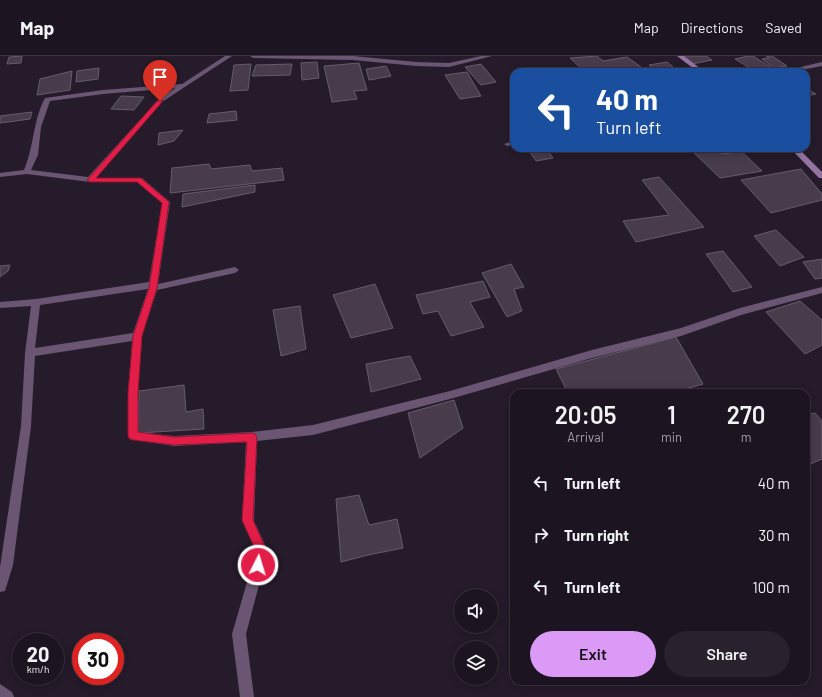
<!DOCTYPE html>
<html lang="en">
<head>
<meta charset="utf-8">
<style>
	:root { --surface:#1c1420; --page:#29212d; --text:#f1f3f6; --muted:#a09ea5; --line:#3a333e; --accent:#db9af6 }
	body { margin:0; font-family:Barlow,sans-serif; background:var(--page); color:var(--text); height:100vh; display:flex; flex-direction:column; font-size:15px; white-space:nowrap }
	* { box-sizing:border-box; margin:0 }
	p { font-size:13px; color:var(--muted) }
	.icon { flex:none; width:22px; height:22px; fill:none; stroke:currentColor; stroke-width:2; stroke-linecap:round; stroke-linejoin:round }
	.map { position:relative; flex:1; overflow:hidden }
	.sheet { position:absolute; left:510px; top:333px; width:300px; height:296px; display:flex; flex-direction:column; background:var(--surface); border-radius:12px; box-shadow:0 2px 10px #0003,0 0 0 1px var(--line) }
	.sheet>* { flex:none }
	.hud { position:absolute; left:510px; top:12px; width:300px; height:84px; border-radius:12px; box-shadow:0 2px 10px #0003,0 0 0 1px var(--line); background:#1a4fa0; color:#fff; overflow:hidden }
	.buttons { position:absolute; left:454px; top:533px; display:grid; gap:8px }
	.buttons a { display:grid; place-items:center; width:44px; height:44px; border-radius:50%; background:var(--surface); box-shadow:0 2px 10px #0003,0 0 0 1px var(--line); font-size:20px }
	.speed { position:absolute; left:12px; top:577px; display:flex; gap:8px; font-size:20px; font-weight:700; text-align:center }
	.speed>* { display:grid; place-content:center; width:52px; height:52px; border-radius:50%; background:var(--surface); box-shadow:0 2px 10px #0003,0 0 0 1px var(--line); line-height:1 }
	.speed small { font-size:10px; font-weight:400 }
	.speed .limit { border:6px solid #d22; background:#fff; color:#111 }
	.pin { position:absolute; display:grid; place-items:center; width:34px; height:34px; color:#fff; margin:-41px -17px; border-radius:50% 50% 50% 0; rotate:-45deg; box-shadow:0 0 4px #0007 }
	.pin .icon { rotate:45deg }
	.me { position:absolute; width:44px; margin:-22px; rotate:5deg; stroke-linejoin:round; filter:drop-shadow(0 0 3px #0008) }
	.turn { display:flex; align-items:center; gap:14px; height:84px; padding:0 20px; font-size:18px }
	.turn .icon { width:52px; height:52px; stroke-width:2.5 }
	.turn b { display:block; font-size:28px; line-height:34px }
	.eta { display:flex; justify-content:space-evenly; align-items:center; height:68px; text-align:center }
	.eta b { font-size:24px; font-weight:600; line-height:28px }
	.action { display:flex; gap:8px; margin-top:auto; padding:8px 20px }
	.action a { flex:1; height:46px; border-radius:24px; background:var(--accent); color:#111; font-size:16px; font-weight:600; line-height:46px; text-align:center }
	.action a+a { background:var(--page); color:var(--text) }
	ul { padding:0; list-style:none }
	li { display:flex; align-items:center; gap:12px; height:52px; padding:0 20px }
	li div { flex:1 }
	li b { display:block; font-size:15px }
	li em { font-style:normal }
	header { display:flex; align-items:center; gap:24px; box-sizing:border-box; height:56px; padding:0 20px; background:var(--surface); border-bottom:1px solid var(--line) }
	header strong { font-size:19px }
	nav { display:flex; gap:22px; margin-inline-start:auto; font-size:14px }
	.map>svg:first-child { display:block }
</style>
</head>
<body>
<header>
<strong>Map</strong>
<nav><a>Map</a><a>Directions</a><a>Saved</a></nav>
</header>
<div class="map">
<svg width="822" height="641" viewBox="0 0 822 641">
	<rect width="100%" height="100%" fill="#251b2a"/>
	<g fill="#473b4c" stroke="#675b6d">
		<polygon points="22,0 21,7 7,8 9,1"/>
		<polygon points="597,0 603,5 627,1 641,11 597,16 585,16 570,2"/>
		<polygon points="682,0 706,0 712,4 692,8"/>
		<polygon points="748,0 753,0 770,11 753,14 735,3"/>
		<polygon points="766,0 772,0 787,10 774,12 762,3 769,2"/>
		<polygon points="317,6 319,22 302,24 301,7"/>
		<polygon points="667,6 673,11 655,15 649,9"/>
		<polygon points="359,7 367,34 354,35 357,43 332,46 324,10"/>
		<polygon points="251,8 248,34 230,35 234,9"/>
		<polygon points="292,8 290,19 252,20 256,9"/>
		<polygon points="481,8 496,26 481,29 465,11"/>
		<polygon points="386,10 391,20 369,24 366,13"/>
		<polygon points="99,12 98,23 76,26 77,15"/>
		<polygon points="732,13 737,16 716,16"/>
		<polygon points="72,15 70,34 37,39 40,23"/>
		<polygon points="467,16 481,40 460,43 445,19"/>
		<polygon points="806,32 816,38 806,40"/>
		<polygon points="121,40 144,41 134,54 111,53"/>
		<polygon points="236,55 237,64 207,67 209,58"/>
		<polygon points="32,56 30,63 0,67 0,60"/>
		<polygon points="183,74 174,85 158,89 159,77"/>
		<polygon points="527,92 546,92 553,102 536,105"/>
		<polygon points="689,92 714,92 723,98 741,95 762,115 720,122"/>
		<polygon points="209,108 211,113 250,109 252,115 282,112 284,124 170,137 172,112"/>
		<polygon points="801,113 822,138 822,144 771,157 741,124"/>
		<polygon points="659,121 704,171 636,186 623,165 669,159 642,124"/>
		<polygon points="255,129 255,136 182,151 183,138"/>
		<polygon points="776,174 804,201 780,210 754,180"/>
		<polygon points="723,195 752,231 733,236 706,198"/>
		<polygon points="822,203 822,222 815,223 803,206"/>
		<polygon points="511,208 524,231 514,233 522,255 507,261 482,217"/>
		<polygon points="10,209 8,215 0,221 0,210"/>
		<polygon points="483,225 490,241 470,246 484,271 451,280 438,255 423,258 416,239"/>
		<polygon points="375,228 393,272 351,282 333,239"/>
		<polygon points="800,245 822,264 822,289 805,298 766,256"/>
		<polygon points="300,250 306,293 281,300 273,254"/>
		<polygon points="676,281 703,328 671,337 568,337 556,313"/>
		<polygon points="410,300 421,323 371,336 366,308"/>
		<polygon points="184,329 186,356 203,353 204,373 138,377 139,335"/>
		<polygon points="454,344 463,372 420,402 408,357"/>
		<polygon points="815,357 822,365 822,403 806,410 806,359"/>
		<polygon points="359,439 369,469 397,463 403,492 368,499 341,506 336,443"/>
	</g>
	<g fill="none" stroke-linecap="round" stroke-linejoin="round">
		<polygon fill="#6a5672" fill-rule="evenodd" points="481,0 492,0 449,11 416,10 413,8 416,6 449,7"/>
		<g fill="#6a5672" fill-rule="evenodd">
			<path d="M225 0H232L162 46 96 122H142L170 146 158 228 235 211 239 214 235 217 157 234 142 280 138 337V376L174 380 252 376 313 369 450 335 592 294 681 272 740 252 822 231V237L741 259 681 280 592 302 450 343 313 379 257 385 254 465 268 495 246 578 254 641H240L232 578 256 495 242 465 246 386 174 390 129 383 128 380V337L132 285 35 300 31 370 13 509 5 535 0 536V511L21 370 25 297 31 250 0 252V246L36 243 149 226 162 147 137 126H90L27 118 0 121V117L24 114C34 91 33 64 45 42L103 34 182 28ZM175 32 158 44 88 121 31 114 38 99 41 71 50 45 103 38ZM148 233 133 277 35 292 40 249Z"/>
			<polygon points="250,0 353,0 416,6 419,8 416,10 353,4 253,2"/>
			<polygon points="822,6 822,10 791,16 779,16"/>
			<polygon points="514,85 514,89 507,90 504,88"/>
			<polygon points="0,628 12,636 14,641 0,641"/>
		</g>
		<g fill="#9474a2" fill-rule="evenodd">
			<polygon points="677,0 684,0 705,16 698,16"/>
			<polygon points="790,92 798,92 822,116 822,122 819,122"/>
		</g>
	</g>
	<polygon fill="#e11d48" stroke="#92132f" points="158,44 163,45 96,122 141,122 169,146 157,232 142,280 138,337 138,376 174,381 252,377 255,378 257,381 253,464 267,495 262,513 258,514 254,513 252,509 256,495 242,464 247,386 174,389 133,384 130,383 128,380 128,337 133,280 149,232 162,147 137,126 90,126 87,124"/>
</svg>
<div class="buttons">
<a><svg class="icon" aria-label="sound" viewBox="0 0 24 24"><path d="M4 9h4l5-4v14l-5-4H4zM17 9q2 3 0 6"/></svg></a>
<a><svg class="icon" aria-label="layers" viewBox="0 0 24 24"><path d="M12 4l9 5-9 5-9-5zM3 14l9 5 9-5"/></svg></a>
</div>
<div class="speed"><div>20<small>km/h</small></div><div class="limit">30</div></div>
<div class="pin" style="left:160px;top:45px;background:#d93025"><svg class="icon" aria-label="arrive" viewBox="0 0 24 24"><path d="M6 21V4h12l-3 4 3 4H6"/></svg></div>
<svg class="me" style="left:258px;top:509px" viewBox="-20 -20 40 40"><circle r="17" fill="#e11d48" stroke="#fff" stroke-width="3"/><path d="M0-11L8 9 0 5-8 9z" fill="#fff"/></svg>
<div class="hud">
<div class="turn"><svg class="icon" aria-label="left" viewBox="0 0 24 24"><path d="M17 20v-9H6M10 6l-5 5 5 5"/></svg><div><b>40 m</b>Turn left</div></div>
</div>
<section class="sheet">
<div class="eta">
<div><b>20:05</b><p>Arrival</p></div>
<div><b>1</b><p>min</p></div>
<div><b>270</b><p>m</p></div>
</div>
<ul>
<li><svg class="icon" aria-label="left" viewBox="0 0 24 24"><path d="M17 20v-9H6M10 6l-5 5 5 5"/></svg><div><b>Turn left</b></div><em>40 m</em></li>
<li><svg class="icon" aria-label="right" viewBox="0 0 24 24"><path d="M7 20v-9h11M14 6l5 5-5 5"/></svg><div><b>Turn right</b></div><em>30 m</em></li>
<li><svg class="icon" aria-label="left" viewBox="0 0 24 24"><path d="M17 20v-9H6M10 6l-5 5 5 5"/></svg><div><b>Turn left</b></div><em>100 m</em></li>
</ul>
<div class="action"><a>Exit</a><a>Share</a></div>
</section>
</div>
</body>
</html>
